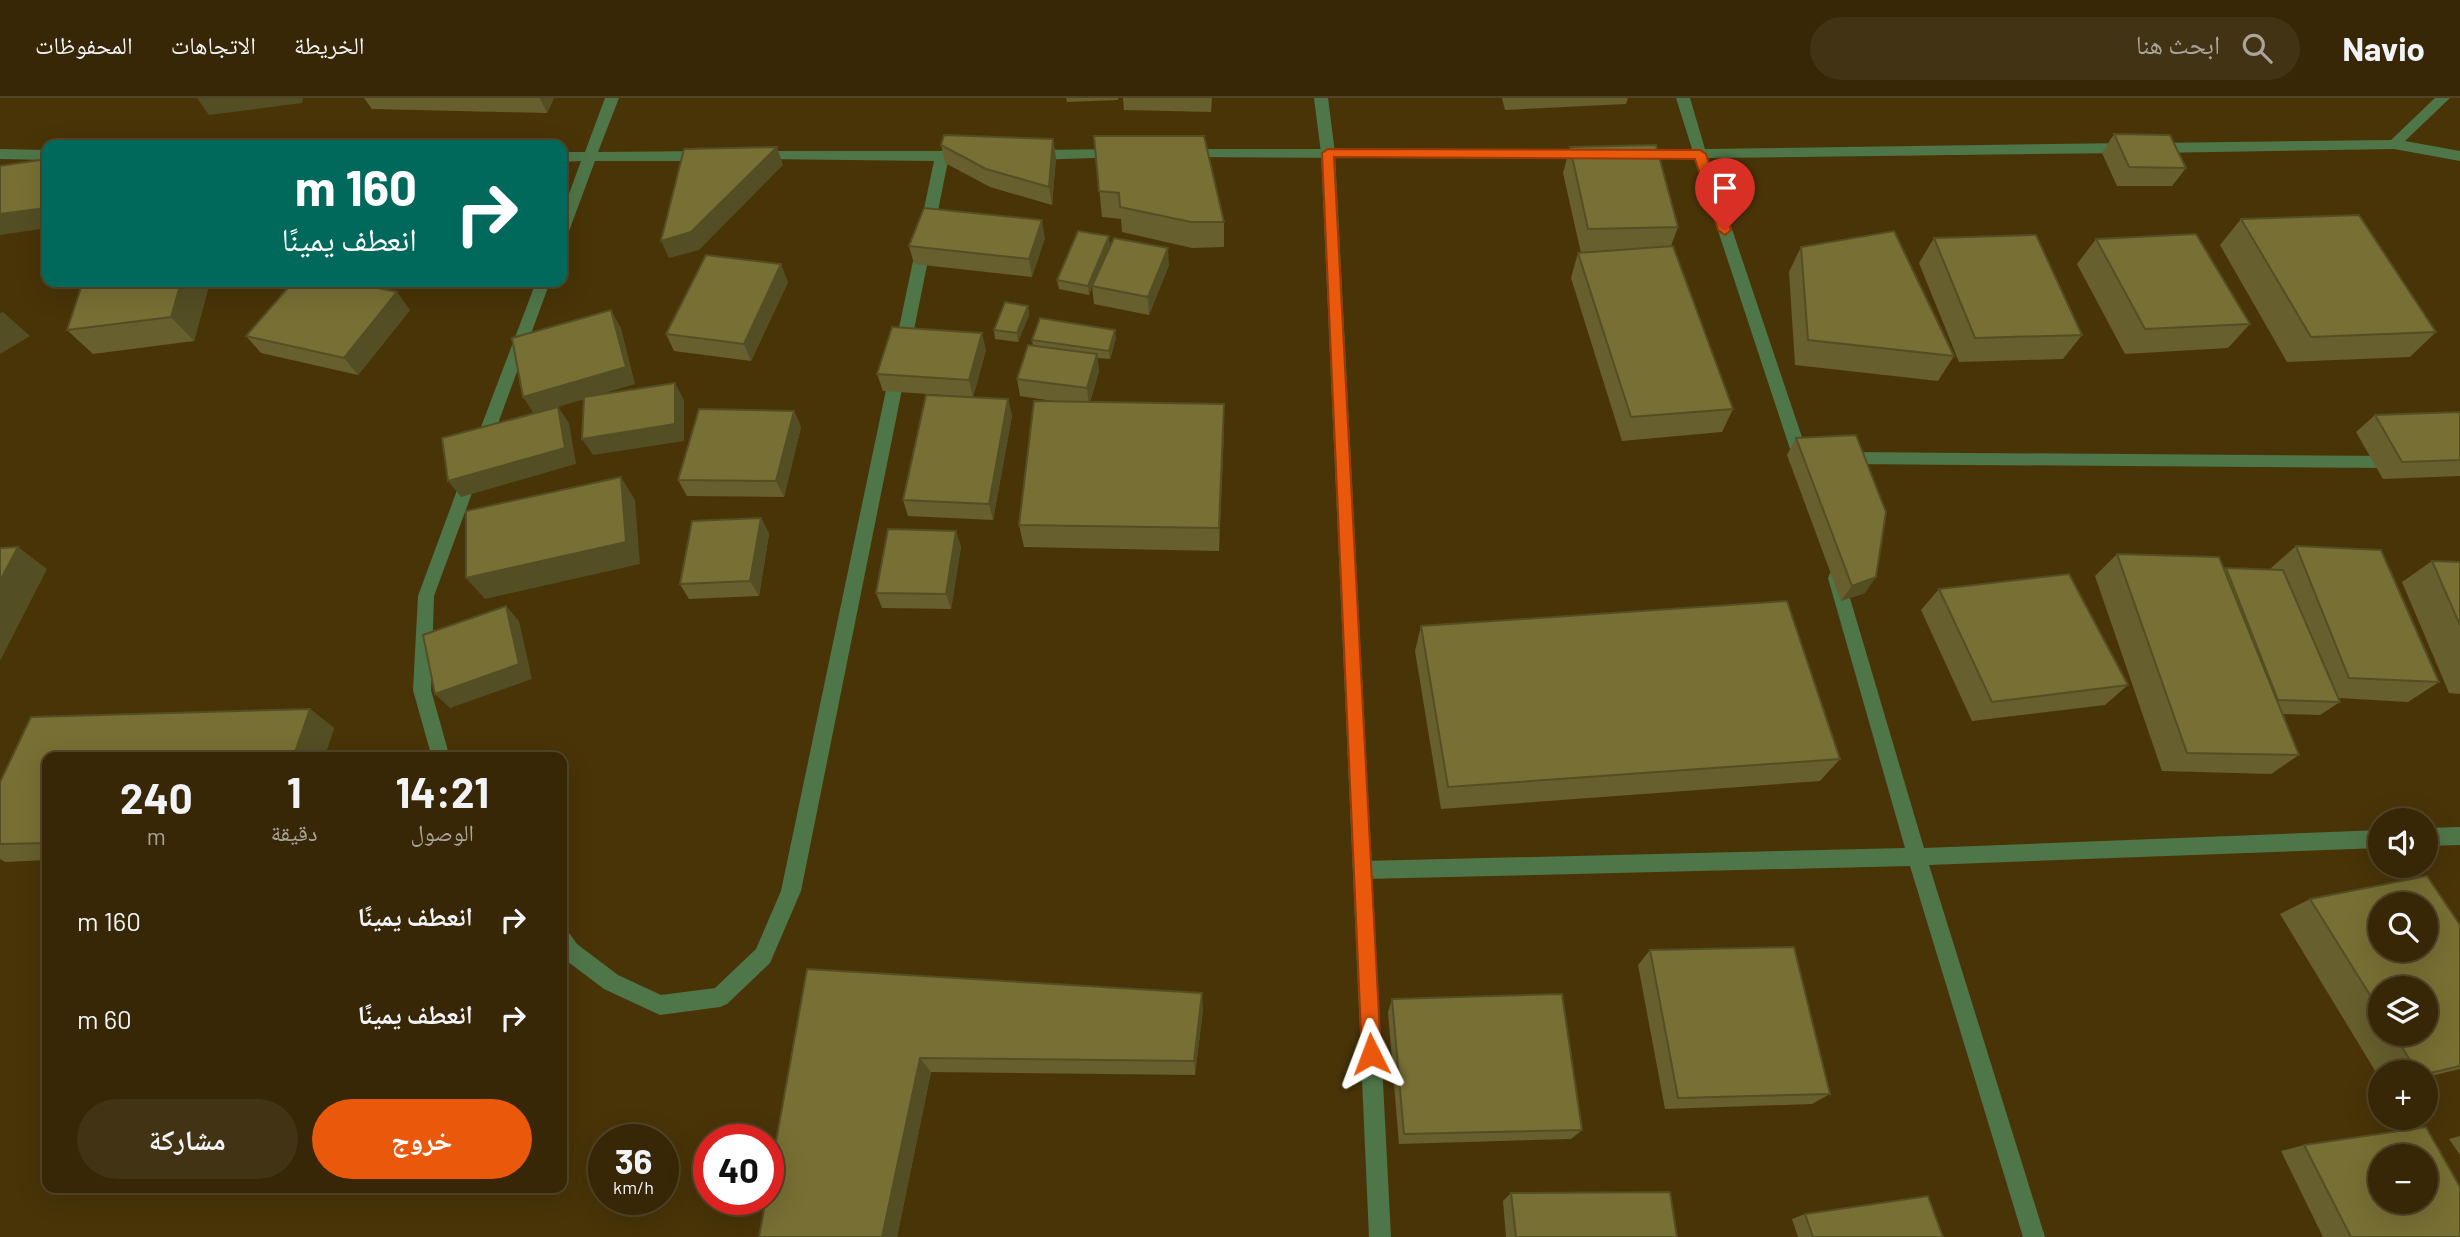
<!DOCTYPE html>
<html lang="ar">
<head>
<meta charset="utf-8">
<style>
	:root { --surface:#372706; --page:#423314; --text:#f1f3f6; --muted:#aaa59b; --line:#514428; --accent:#ea580c }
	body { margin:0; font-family:Barlow,"Noto Naskh Arabic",sans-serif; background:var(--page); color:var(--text); direction:rtl; height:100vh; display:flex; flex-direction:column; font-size:26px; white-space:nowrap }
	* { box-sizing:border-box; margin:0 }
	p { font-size:23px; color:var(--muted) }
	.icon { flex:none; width:38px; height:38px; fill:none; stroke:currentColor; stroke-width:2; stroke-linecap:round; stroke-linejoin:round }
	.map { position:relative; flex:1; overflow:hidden; direction:ltr }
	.side { position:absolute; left:42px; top:654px; width:525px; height:441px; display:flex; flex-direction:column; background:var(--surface); border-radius:14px; box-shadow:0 7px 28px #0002,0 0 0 2px var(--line); direction:rtl }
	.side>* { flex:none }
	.hud { position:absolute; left:42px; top:42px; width:525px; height:147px; border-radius:14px; box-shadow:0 7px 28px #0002,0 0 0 2px var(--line); direction:rtl; background:#00695c; color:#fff; overflow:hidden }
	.controls { position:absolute; left:2368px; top:710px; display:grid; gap:14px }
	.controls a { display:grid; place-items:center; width:70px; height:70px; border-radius:50%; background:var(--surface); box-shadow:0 7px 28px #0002,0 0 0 2px var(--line); font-size:35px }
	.speed { position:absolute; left:588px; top:1026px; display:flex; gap:14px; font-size:35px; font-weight:700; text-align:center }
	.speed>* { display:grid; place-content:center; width:91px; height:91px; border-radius:50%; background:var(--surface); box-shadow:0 7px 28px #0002,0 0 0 2px var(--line); line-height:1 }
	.speed small { font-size:18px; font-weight:400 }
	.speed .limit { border:10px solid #d22; background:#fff; color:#111 }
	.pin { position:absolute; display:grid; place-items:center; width:60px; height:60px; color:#fff; margin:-72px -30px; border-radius:50% 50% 50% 0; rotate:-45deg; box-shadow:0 0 7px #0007 }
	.pin .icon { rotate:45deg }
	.me { position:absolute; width:77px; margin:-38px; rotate:357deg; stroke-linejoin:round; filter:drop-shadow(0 0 5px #0008) }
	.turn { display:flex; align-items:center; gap:24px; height:147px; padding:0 35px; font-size:32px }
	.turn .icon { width:91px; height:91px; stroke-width:2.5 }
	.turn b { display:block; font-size:49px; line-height:60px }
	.eta { display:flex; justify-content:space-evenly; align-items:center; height:119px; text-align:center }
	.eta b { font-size:42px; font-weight:700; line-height:49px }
	.button { display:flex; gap:14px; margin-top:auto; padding:14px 35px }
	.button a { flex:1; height:80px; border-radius:42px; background:var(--accent); color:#fff; font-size:28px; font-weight:700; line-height:80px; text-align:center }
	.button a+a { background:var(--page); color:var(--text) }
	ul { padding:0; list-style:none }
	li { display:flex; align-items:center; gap:21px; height:98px; padding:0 35px }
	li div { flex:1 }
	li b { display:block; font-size:26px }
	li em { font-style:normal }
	header { display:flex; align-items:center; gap:42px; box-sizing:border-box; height:98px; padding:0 35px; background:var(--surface); border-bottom:2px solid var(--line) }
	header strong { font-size:33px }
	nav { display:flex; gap:38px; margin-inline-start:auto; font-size:24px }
	.search { width:490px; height:63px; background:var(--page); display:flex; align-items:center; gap:18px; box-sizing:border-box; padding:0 24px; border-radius:38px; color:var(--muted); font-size:26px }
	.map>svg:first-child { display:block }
</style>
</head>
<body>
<header>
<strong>Navio</strong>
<div class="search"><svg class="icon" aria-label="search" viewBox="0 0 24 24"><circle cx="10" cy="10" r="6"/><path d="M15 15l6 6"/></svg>ابحث هنا</div>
<nav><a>الخريطة</a><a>الاتجاهات</a><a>المحفوظات</a></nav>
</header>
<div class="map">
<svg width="2460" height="1139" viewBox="0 0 2460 1139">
	<rect width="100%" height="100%" fill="#493408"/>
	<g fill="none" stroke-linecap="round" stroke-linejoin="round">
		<g fill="#4f7649" fill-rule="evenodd">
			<polygon points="605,0 619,0 598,54 705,53 712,58 705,63 595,63 569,133 562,138 562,115 581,63 562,64 562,54 585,54"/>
			<polygon points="1676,0 1690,0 1705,51 2126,45 2133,50 2126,55 1708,60 1810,363 1802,369 1794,363 1694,60 1636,61 1629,56 1636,51 1692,51"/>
			<polygon points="2435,0 2450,0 2405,43 2460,53 2460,63 2394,51 2154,55 2147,50 2154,45 2391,42"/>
			<polygon points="0,51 47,52 47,62 0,61"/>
			<polygon points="1118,51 1123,53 1123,59 1034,62 1027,57 1034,52"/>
			<polygon points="1185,51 1591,51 1598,56 1591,61 1180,59 1180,53"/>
			<polygon points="758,53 968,53 975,58 968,63 948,63 801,793 770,865 727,906 720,909 660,917 604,891 563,860 562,833 569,835 577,846 618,877 661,897 715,890 756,851 781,793 934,63 753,61 753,55"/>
			<polygon points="536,184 550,184 489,350 481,356 475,354 473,350"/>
			<polygon points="1843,354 2396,358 2404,364 2396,370 1843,366 1835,360"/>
			<polygon points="471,370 479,376 434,498 431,592 450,660 432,660 413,592 418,498 463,376"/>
			<polygon points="1836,473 1842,475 1844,480 1924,750 2380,732 2380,750 1929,767 2045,1139 2023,1139 1910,768 1363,781 1356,778 1353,772 1356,766 1363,763 1905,750 1828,480 1830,475"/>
			<polygon points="2460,729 2460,747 2426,748 2426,730"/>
		</g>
		<polygon fill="#4f7649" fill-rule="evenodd" points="1314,0 1328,0 1335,55 1391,1139 1369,1139 1321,55"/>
	</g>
	<g fill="#675f2d" fill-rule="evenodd">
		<polygon points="364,0 554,0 547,15 372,11"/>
		<polygon points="1066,0 1118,0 1118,2 1067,4"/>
		<polygon points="1123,0 1212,0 1211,14 1124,12"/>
		<polygon points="1502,0 1628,0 1626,6 1505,12"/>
		<polygon points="2114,36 2186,70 2172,88 2117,88 2102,55"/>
		<polygon points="1094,38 1224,124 1224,149 1192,150 1122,134 1121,121 1102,119"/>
		<polygon points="1053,41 1056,60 1052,107 990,89 945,65 941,47"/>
		<polygon points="1570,49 1678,129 1671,148 1733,311 1722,334 1622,343 1571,180 1578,155 1581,155 1563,75"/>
		<polygon points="2241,121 2436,234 2410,259 2287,264 2220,147"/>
		<polygon points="1045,140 1032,179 914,166 909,148"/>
		<polygon points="1934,140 2082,237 2063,261 1959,264 1919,165"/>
		<polygon points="2096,141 2250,226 2228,250 2125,256 2077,166"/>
		<polygon points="1110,147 1093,186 1169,167 1149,217 1094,206 1092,188 1089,197 1059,191 1057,182"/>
		<polygon points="1801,149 1954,258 1938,283 1795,267 1789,174"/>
		<polygon points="210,184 194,243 93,256 67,232"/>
		<polygon points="788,184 751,263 674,253 666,236"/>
		<polygon points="1028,208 1029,217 1018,244 995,241 994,232"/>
		<polygon points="410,212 358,277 261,255 246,238"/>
		<polygon points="1116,240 1110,261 1097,260 1099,273 1090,304 1224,306 1224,330 1219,453 1024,449 1019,427 1060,304 1020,298 1017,281 1033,248 1032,242"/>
		<polygon points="986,252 973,299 883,293 877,276"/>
		<polygon points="1008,301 1012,318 993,422 908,418 903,402"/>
		<polygon points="794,313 801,329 784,399 687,398 678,382"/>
		<polygon points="2460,314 2460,378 2383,381 2356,334 2375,317"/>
		<polygon points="1796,340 1865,495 1841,503 1787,357"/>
		<polygon points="761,420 769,436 759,498 689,501 680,486"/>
		<polygon points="961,448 951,511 882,510 876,495"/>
		<polygon points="2296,448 2439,584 2408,604 2339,600 2340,604 2320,617 2283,616 2299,657 2271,676 2162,673 2095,478 2117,456 2224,471 2226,470 2271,472 2271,470"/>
		<polygon points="2432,463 2460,464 2460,596 2449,595 2402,484"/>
		<polygon points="1939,491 2128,587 2105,607 1972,623 1921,512"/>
		<polygon points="1421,528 1840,661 1820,683 1441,711 1415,553"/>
		<polygon points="310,611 334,630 324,660 47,660 47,762 5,764 0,761 0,684 31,619"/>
		<path d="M2310 801 2460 827V971L2426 979V975H2380V981L2280 816ZM2380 891 2426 936H2380Z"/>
		<polygon points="1650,852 1830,996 1812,1006 1665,1011 1638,867"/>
		<polygon points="807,871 1203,911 1195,977 931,974 897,1139 759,1139"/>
		<polygon points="1392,901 1582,1032 1571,1041 1399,1046 1388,914"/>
		<polygon points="2460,1038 2460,1057 2449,1041"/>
		<polygon points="2304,1047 2460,1139 2323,1139 2281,1053"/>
		<polygon points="1511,1095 1677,1139 1506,1139 1503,1103"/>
		<polygon points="1805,1116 1943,1139 1798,1139 1792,1121"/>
	</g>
	<g fill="#544e24">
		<polygon points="197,0 303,0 302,5 209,17"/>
		<polygon points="540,0 554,0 547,15"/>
		<polygon points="1053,41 1056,60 1052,107 1049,89"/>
		<polygon points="777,49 783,67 699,152 669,160 661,143"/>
		<polygon points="47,103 47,130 0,137 0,116"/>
		<polygon points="1042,122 1045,140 1032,179 1029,161"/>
		<polygon points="1109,138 1110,147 1089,197 1088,188"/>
		<polygon points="1168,150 1169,167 1149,217 1148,199"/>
		<polygon points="781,166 788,184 751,263 744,246"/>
		<polygon points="181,184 210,184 194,243 171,219"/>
		<polygon points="397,194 410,212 358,277 344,260"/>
		<polygon points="1028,208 1029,217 1018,244 1017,235"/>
		<polygon points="611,212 621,230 635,286 558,309 569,325 576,366 461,399 448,383 534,316 523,299"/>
		<polygon points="3,214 30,238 0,256 0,215"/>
		<polygon points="1115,232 1116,240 1110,261 1109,253"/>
		<polygon points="982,235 986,252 973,299 969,282"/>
		<polygon points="1097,256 1099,273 1089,307 1087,290"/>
		<polygon points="675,285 684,302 684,343 593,357 582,341"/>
		<polygon points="1008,301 1012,318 993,422 989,406"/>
		<polygon points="1224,306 1224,330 1219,453 1219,430"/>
		<polygon points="794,313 801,329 784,399 776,383"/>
		<polygon points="621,379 635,402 640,466 485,501 466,480"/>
		<polygon points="761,420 769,436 759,498 750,483"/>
		<polygon points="956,433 961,448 951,511 946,496"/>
		<polygon points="18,449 47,471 0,563 0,483"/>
		<polygon points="1876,479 1865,495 1841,503 1852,488"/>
		<polygon points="506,508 519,523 532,581 450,610 435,596"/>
		<polygon points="310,611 334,630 324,660 293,660"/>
		<polygon points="1202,895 1203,911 1195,977 1194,963"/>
		<polygon points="920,960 931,974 897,1139 882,1139"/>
	</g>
	<g fill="#786f34" stroke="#544e24" stroke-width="2" fill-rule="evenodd">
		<polygon points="2114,36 2170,37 2186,70 2129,69"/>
		<polygon points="944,37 1053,41 1049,89 986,71 941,47"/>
		<polygon points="1094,38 1204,38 1224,124 1191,124 1120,109 1119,95 1099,93"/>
		<polygon points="1656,47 1678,129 1588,131 1570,49"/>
		<polygon points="777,49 691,134 661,143 684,51"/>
		<polygon points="47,61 47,103 45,110 0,116 0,68"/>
		<polygon points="924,110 1042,122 1029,161 909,148"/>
		<polygon points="2359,117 2436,234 2311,239 2241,121"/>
		<polygon points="1078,133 1109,138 1088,188 1057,182"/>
		<polygon points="1894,133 1954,258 1808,242 1801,149"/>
		<polygon points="2196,136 2250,226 2145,231 2096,141"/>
		<polygon points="2036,137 2082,237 1975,240 1934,140"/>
		<polygon points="1114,140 1168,150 1148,199 1092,188"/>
		<polygon points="1673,148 1733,311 1631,319 1578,155"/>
		<polygon points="706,157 781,166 744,246 666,236"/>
		<polygon points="83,184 181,184 171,219 67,232"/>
		<polygon points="293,184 349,184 397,194 344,260 246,238"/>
		<polygon points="1005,204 1028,208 1017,235 994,232"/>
		<polygon points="611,212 626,269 523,299 512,240"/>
		<polygon points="1040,220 1115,232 1109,253 1032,242"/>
		<polygon points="892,229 982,235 969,282 877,276"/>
		<polygon points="1028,247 1097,256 1087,290 1017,281"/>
		<polygon points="675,285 675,326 582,341 584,299"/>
		<polygon points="926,297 1008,301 989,406 903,402"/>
		<polygon points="1034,303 1224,306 1219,430 1019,427"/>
		<polygon points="558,309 565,350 448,383 442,340"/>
		<polygon points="699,311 794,313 776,383 678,382"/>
		<polygon points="2460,314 2460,362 2402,364 2375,317"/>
		<polygon points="1856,337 1886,414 1876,479 1852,488 1796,340"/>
		<polygon points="621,379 626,444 466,480 466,413"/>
		<polygon points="761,420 750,483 680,486 692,423"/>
		<polygon points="888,431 956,433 946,496 876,495"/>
		<polygon points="2296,448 2381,452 2439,584 2349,580"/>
		<polygon points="18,449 0,483 0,450"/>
		<polygon points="2117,456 2219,459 2299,657 2187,655"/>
		<polygon points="2432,463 2460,464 2460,527"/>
		<polygon points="2226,470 2283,472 2340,604 2278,602"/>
		<polygon points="2069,476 2128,587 1992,604 1939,491"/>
		<polygon points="1787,503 1840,661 1448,689 1421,528"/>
		<polygon points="506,508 519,566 435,596 423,537"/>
		<polygon points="310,611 293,660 47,660 47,745 0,746 0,684 31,619"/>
		<path d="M2427 778 2460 827V968L2426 976V975H2418L2394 936H2426V891H2380V913L2310 801ZM2380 807H2426V852H2380Z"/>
		<polygon points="1794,849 1830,996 1678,1000 1650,852"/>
		<polygon points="807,871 1202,895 1194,963 920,960 882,1139 759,1139 766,1101 768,1101 768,1088"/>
		<polygon points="1562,896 1582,1032 1404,1036 1392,901"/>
		<path d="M2426 1029 2460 1089V1139H2351L2304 1047ZM2380 1059H2426V1104H2380Z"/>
		<polygon points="1670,1094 1677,1139 1516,1139 1511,1095"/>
		<polygon points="1928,1098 1943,1139 1813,1139 1805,1116"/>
	</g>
	<polygon fill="#ea580c" stroke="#983908" stroke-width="2" points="1328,51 1700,52 1706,56 1731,132 1725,137 1718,132 1695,61 1334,59 1381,956 1378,962 1371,965 1365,962 1362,956 1322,55"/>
</svg>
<div class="controls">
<a><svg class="icon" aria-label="sound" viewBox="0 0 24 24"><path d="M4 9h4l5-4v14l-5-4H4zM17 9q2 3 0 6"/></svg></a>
<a><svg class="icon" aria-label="search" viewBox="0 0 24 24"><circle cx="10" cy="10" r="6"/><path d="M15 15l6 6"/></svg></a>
<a><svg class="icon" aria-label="layers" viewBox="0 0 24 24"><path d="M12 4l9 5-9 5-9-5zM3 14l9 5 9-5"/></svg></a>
<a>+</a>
<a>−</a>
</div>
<div class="speed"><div>36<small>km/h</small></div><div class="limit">40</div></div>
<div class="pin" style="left:1725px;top:132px;background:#d93025"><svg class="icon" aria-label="arrive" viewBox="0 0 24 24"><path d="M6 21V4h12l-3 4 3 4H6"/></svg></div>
<svg class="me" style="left:1371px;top:956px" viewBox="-20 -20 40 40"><path d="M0-17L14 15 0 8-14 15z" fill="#ea580c" stroke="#fff" stroke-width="4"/></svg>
<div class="hud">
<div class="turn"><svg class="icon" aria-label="right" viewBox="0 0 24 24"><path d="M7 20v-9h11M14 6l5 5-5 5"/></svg><div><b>160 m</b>انعطف يمينًا</div></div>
</div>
<section class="side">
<div class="eta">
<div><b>14:21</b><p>الوصول</p></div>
<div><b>1</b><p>دقيقة</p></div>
<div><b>240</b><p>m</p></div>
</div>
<ul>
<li><svg class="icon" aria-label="right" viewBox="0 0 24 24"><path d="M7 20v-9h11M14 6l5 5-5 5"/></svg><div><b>انعطف يمينًا</b></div><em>160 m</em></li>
<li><svg class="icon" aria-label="right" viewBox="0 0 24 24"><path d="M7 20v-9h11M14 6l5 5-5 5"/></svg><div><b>انعطف يمينًا</b></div><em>60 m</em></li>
</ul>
<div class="button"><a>خروج</a><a>مشاركة</a></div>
</section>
</div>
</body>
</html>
